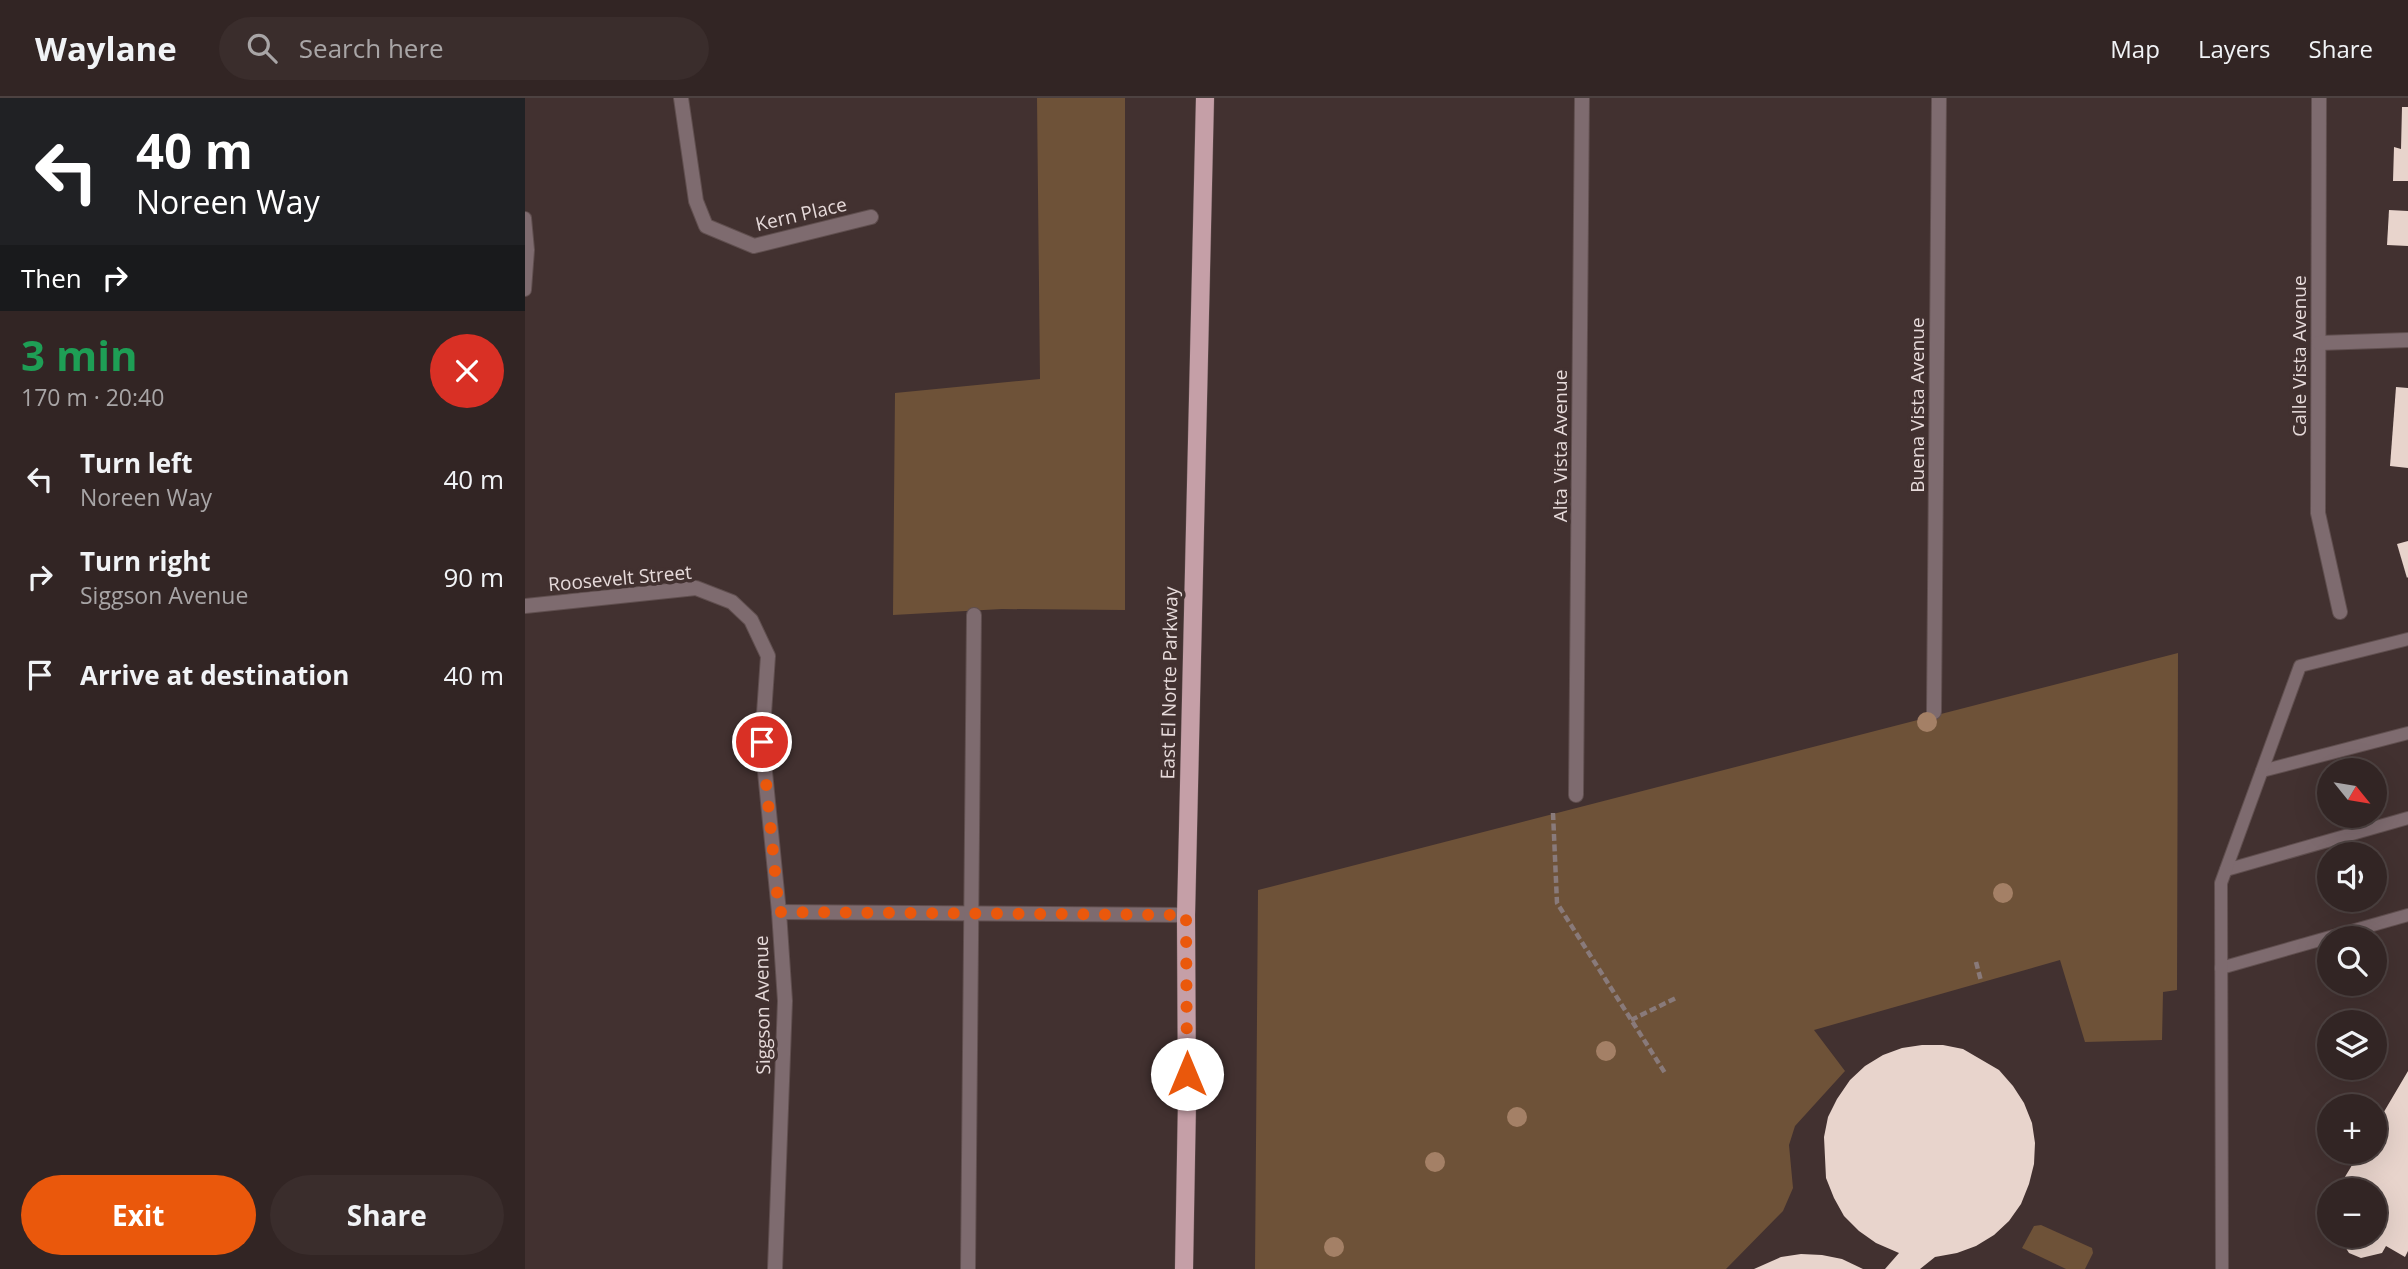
<!DOCTYPE html>
<html lang="en">
<head>
<meta charset="utf-8">
<style>
	:root { --surface:#322524; --page:#3a2d2c; --text:#f1f3f6; --muted:#a8a5a6; --line:#4d4241; --accent:#ea580c }
	body { margin:0; font-family:"Open Sans",sans-serif; background:var(--page); color:var(--text); height:100vh; display:flex; flex-direction:column; font-size:26px; white-space:nowrap }
	* { box-sizing:border-box; margin:0 }
	p { font-size:23px; color:var(--muted) }
	.icon { flex:none; width:38px; height:38px; fill:none; stroke:currentColor; stroke-width:2; stroke-linecap:round; stroke-linejoin:round }
	.map { position:relative; flex:1; overflow:hidden }
	.side { display:flex; flex-direction:column; background:var(--surface); width:525px }
	.side>* { flex:none }
	.guide { background:#202124; color:#fff; overflow:hidden }
	.needle { width:46px; rotate:120deg }
	.fabs { position:absolute; left:1792px; top:660px; display:grid; gap:14px }
	.fabs a { display:grid; place-items:center; width:70px; height:70px; border-radius:50%; background:var(--surface); box-shadow:0 7px 28px #0002,0 0 0 2px var(--line); font-size:35px }
	.pin { position:absolute; display:grid; place-items:center; width:60px; height:60px; color:#fff; margin:-30px; border:4px solid #fff; border-radius:50%; box-shadow:0 2px 7px #0007 }
	.me { position:absolute; width:77px; margin:-38px; rotate:0deg; stroke-linejoin:round; filter:drop-shadow(0 0 5px #0008) }
	.turn { display:flex; align-items:center; gap:24px; height:147px; padding:0 21px; font-size:32px }
	.turn .icon { width:91px; height:91px; stroke-width:2.5 }
	.turn b { display:block; font-size:49px; line-height:60px }
	.then { display:flex; align-items:center; height:66px; padding:0 21px; background:#0003; gap:14px; font-size:26px }
	.round { display:grid; place-items:center; flex:none; width:74px; height:74px; border-radius:37px; background:var(--page) }
	.overview { display:flex; align-items:center; justify-content:space-between; height:119px; padding:0 21px }
	h1 { font-size:42px; font-weight:700; line-height:52px; color:#1e9e55 }
	.action { display:flex; gap:14px; margin-top:auto; padding:14px 21px }
	.action a { flex:1; height:80px; border-radius:42px; background:var(--accent); color:#fff; font-size:28px; font-weight:700; line-height:80px; text-align:center }
	.action a+a { background:var(--page); color:var(--text) }
	ul { padding:0; list-style:none }
	li { display:flex; align-items:center; gap:21px; height:98px; padding:0 21px }
	li div { flex:1 }
	li b { display:block; font-size:26px }
	li em { font-style:normal }
	header { display:flex; align-items:center; gap:42px; box-sizing:border-box; height:98px; padding:0 35px; background:var(--surface); border-bottom:2px solid var(--line) }
	header strong { font-size:33px }
	nav { display:flex; gap:38px; margin-inline-start:auto; font-size:24px }
	.search { width:490px; height:63px; background:var(--page); display:flex; align-items:center; gap:18px; box-sizing:border-box; padding:0 24px; border-radius:38px; color:var(--muted); font-size:26px }
	main { display:flex; flex:1; min-height:0 }
	.map>svg:first-child { display:block }
</style>
</head>
<body>
<header>
<strong>Waylane</strong>
<div class="search"><svg class="icon" aria-label="search" viewBox="0 0 24 24"><circle cx="10" cy="10" r="6"/><path d="M15 15l6 6"/></svg>Search here</div>
<nav><a>Map</a><a>Layers</a><a>Share</a></nav>
</header>
<main>
<section class="side">
<div class="guide">
<div class="turn"><svg class="icon" aria-label="left" viewBox="0 0 24 24"><path d="M17 20v-9H6M10 6l-5 5 5 5"/></svg><div><b>40 m</b>Noreen Way</div></div>
<div class="then">Then<svg class="icon" aria-label="right" viewBox="0 0 24 24"><path d="M7 20v-9h11M14 6l5 5-5 5"/></svg></div>
</div>
<div class="overview"><div><h1>3 min</h1><p>170 m · 20:40</p></div><a class="round" style="background:#d93025;color:#fff"><svg class="icon" aria-label="close" viewBox="0 0 24 24"><path d="M6 6l12 12M18 6L6 18"/></svg></a></div>
<ul>
<li><svg class="icon" aria-label="left" viewBox="0 0 24 24"><path d="M17 20v-9H6M10 6l-5 5 5 5"/></svg><div><b>Turn left</b><p>Noreen Way</p></div><em>40 m</em></li>
<li><svg class="icon" aria-label="right" viewBox="0 0 24 24"><path d="M7 20v-9h11M14 6l5 5-5 5"/></svg><div><b>Turn right</b><p>Siggson Avenue</p></div><em>90 m</em></li>
<li><svg class="icon" aria-label="arrive" viewBox="0 0 24 24"><path d="M6 21V4h12l-3 4 3 4H6"/></svg><div><b>Arrive at destination</b></div><em>40 m</em></li>
</ul>
<div class="action"><a>Exit</a><a>Share</a></div>
</section>
<div class="map">
<svg width="1883" height="1171" viewBox="0 0 1883 1171">
	<rect width="100%" height="100%" fill="#423130"/>
	<g fill="#6e5238">
		<polygon points="512,0 600,0 600,512 477,511 368,517 370,295 515,281"/>
		<polygon points="1653,555 1652,892 1638,894 1637,942 1560,944 1535,862 1289,932 1320,973 1270,1028 1264,1047 1268,1090 1258,1113 1201,1171 730,1171 733,792"/>
		<polygon points="1516,1127 1567,1150 1568,1155 1560,1171 1541,1171 1497,1150 1509,1128"/>
	</g>
	<g fill="#e8d4cc">
		<polygon points="1877,9 1883,9 1883,83 1868,83 1869,49 1876,51"/>
		<polygon points="1864,112 1883,113 1883,148 1862,147"/>
		<polygon points="1871,289 1883,290 1883,370 1865,368"/>
		<polygon points="1883,443 1883,479 1882,480 1872,446"/>
		<polygon points="1397,947 1418,947 1438,951 1474,972 1488,988 1499,1005 1507,1025 1510,1045 1509,1066 1504,1086 1496,1106 1484,1123 1469,1137 1451,1148 1432,1155 1410,1159 1395,1171 1360,1171 1374,1155 1351,1145 1334,1133 1319,1118 1309,1100 1301,1080 1299,1039 1303,1019 1312,1001 1325,982 1340,968 1358,957 1377,950"/>
		<polygon points="1883,973 1883,1153 1880,1159 1861,1148 1857,1155 1836,1160 1824,1155 1817,1144 1818,1138 1850,1138 1850,1092 1812,1092 1835,1054 1850,1054 1850,1029"/>
		<polygon points="1276,1156 1297,1157 1317,1161 1338,1171 1229,1171 1256,1159"/>
	</g>
	<g fill="none" stroke-linecap="round" stroke-linejoin="round">
		<g stroke="#604f4f" stroke-width="14">
			<g id="lane">
				<polyline points="0,120 3,152 0,192"/>
				<polyline points="1737,673 1883,635"/>
				<polyline points="1701,772 1883,720"/>
				<polyline points="1696,870 1883,817"/>
				<polyline points="1697,1171 1696,785 1775,568 1883,541"/>
			</g>
		</g>
		<g stroke="#604f4f" stroke-width="16">
			<g id="street">
				<polyline points="156,0 171,103 181,128 229,148 346,119"/>
				<polyline points="1794,0 1793,415 1815,514"/>
				<polyline points="1794,245 1883,242"/>
				<polyline points="0,508 171,490 207,504 226,522 243,558 237,644 254,814 260,903 250,1171"/>
				<polyline points="1409,614 1414,0"/>
				<polyline points="1051,697 1057,0"/>
				<polyline points="254,814 661,817"/>
				<polyline points="443,1171 449,517"/>
			</g>
		</g>
		<g stroke="#604f4f" stroke-width="19">
			<polyline id="primary" points="659,1171 662,1003 661,817 680,0"/>
		</g>
		<g stroke="#897a7a" stroke-width="4.5" stroke-dasharray="7 3.5" stroke-linecap="butt">
			<polyline points="1028,715 1032,805 1140,975"/>
			<polyline points="1451,864 1456,883"/>
			<polyline points="1106,922 1153,899"/>
		</g>
		<use href="#lane" stroke="#7e6b6f" stroke-width="12"/>
		<use href="#street" stroke="#7e6b6f" stroke-width="14"/>
		<use href="#primary" stroke="#c59fa7" stroke-width="18"/>
	</g>
	<g fill="#a48066">
		<circle cx="1402" cy="624" r="10"/>
		<circle cx="1478" cy="795" r="10"/>
		<circle cx="1081" cy="953" r="10"/>
		<circle cx="992" cy="1019" r="10"/>
		<circle cx="910" cy="1064" r="10"/>
		<circle cx="809" cy="1149" r="10"/>
	</g>
	<g fill="none" stroke-linecap="round" stroke-linejoin="round">
		<polyline stroke="#ea580c" stroke-width="12" stroke-dasharray="0 21.6" points="237,644 254,814 661,817 662,976"/>
	</g>
	<g text-anchor="middle" stroke-width="7" stroke-linejoin="round" paint-order="stroke">
		<g font-size="19" fill="#e6dada" stroke="#423130">
			<text transform="translate(276 116) rotate(-13)" y="7">Kern Place</text>
			<text transform="translate(1774 258) rotate(-90)" y="7">Calle Vista Avenue</text>
			<text transform="translate(1392 307) rotate(-90)" y="7">Buena Vista Avenue</text>
			<text transform="translate(1035 348) rotate(-90)" y="7">Alta Vista Avenue</text>
			<text transform="translate(95 480) rotate(-5)" y="7">Roosevelt Street</text>
			<text transform="translate(644 585) rotate(-89)" y="7">East El Norte Parkway</text>
			<text transform="translate(237 907) rotate(-91)" y="7">Siggson Avenue</text>
		</g>
	</g>
</svg>
<div class="fabs">
<a><svg class="needle" viewBox="-14 -14 28 28"><path d="M0-13l5 13h-10z" fill="#e53935"/><path d="M0 13l5-13h-10z" fill="#a8a5a6"/></svg></a>
<a><svg class="icon" aria-label="sound" viewBox="0 0 24 24"><path d="M4 9h4l5-4v14l-5-4H4zM17 9q2 3 0 6"/></svg></a>
<a><svg class="icon" aria-label="search" viewBox="0 0 24 24"><circle cx="10" cy="10" r="6"/><path d="M15 15l6 6"/></svg></a>
<a><svg class="icon" aria-label="layers" viewBox="0 0 24 24"><path d="M12 4l9 5-9 5-9-5zM3 14l9 5 9-5"/></svg></a>
<a>+</a>
<a>−</a>
</div>
<div class="pin" style="left:237px;top:644px;background:#d93025"><svg class="icon" aria-label="arrive" viewBox="0 0 24 24"><path d="M6 21V4h12l-3 4 3 4H6"/></svg></div>
<svg class="me" style="left:662px;top:976px" viewBox="-20 -20 40 40"><circle r="19" fill="#fff"/><path d="M0-13L10 11 0 6-10 11z" fill="#ea580c"/></svg>
</div>
</main>
</body>
</html>
